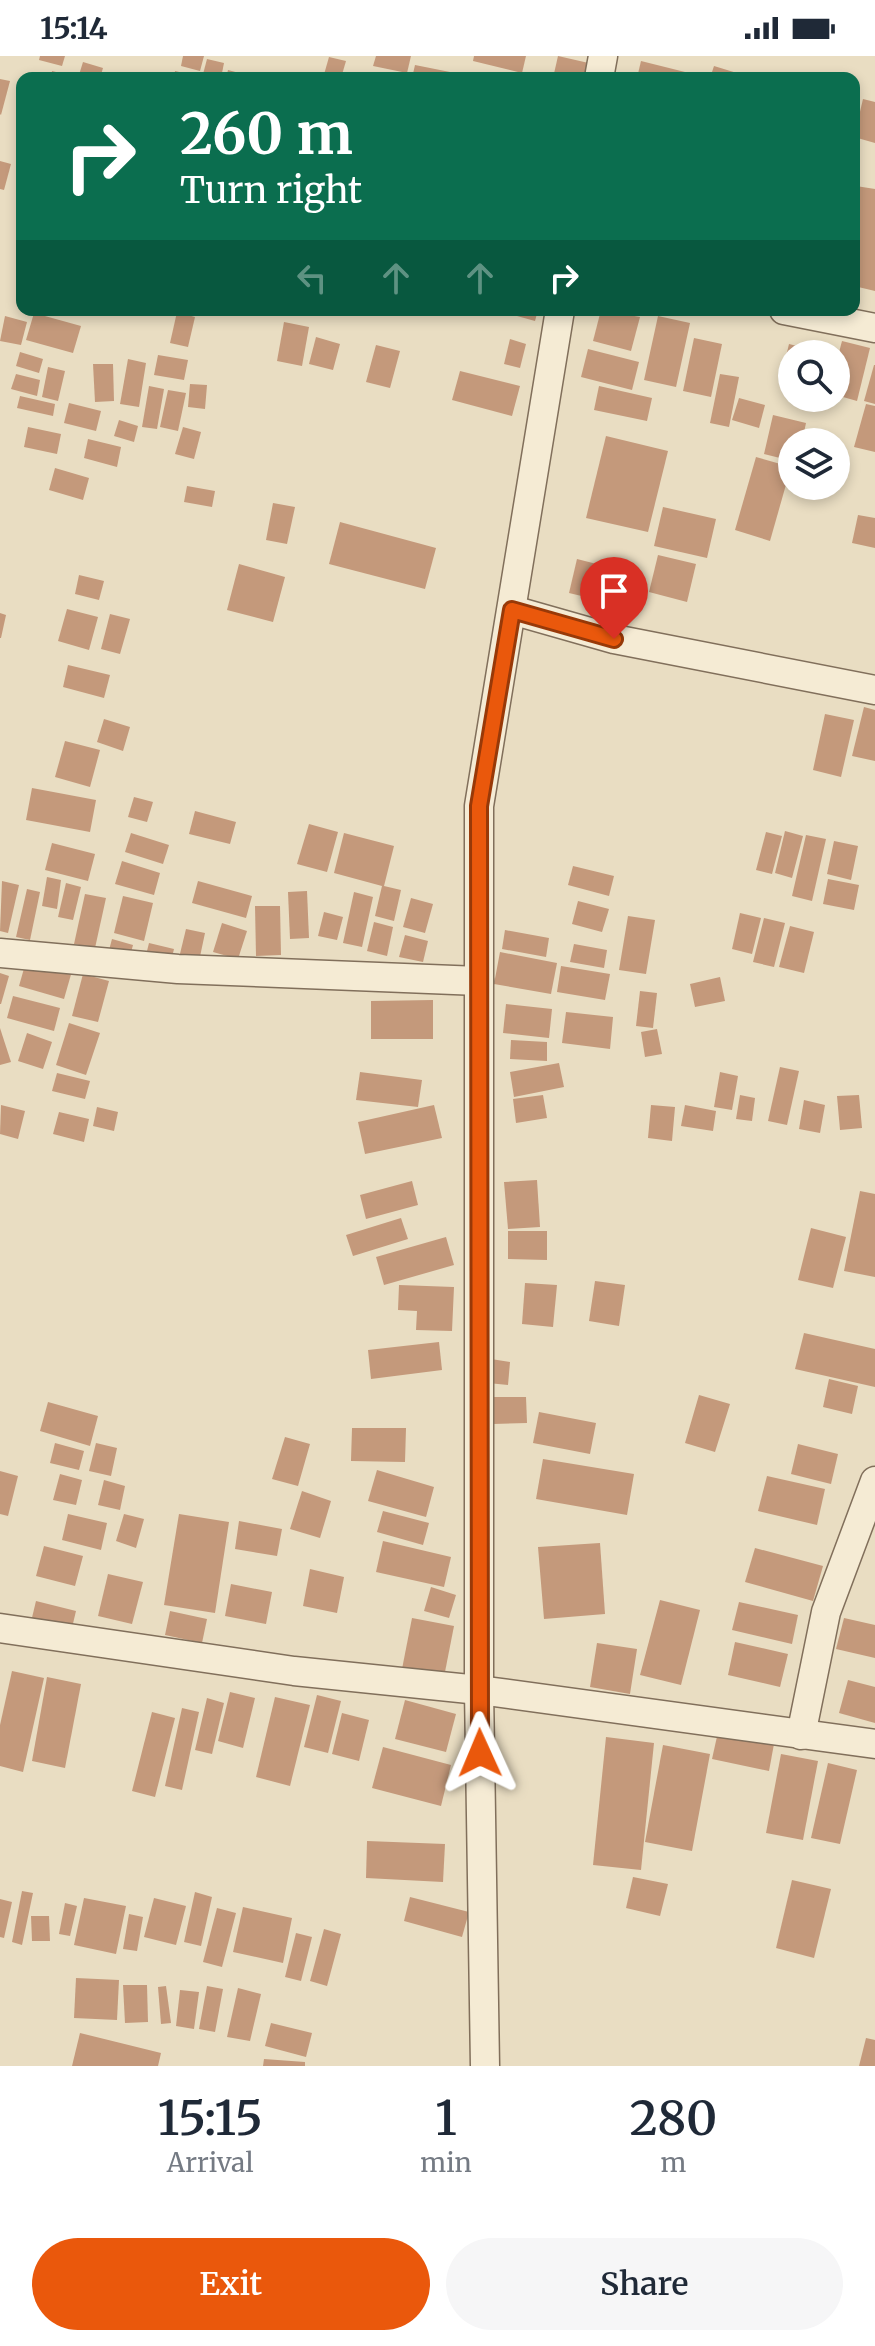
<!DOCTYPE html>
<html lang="en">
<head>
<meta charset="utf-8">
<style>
	:root { --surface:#fff; --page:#f6f6f7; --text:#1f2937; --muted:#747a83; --accent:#ea580c }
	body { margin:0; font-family:Merriweather,serif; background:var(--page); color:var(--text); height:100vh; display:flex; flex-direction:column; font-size:30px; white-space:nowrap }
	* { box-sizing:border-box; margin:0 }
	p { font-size:26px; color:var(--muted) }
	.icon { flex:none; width:44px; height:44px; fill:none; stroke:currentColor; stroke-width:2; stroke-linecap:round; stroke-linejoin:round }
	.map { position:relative; height:2010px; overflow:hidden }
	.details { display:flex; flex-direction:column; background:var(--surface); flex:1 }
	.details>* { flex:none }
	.top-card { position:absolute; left:16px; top:16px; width:844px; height:244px; border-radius:16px; box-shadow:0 4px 12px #0003; background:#0b6e4f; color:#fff; overflow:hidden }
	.buttons { position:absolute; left:778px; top:284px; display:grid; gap:16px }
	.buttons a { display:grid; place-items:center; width:72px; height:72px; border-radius:50%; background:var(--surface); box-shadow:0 4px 12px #0003; font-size:40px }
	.pin { position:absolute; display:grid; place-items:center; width:68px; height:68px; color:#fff; margin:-82px -34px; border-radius:50% 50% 50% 0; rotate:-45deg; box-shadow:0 0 8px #0007 }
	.pin .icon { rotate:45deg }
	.me { position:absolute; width:88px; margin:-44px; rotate:359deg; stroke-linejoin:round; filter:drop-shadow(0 0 6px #0008) }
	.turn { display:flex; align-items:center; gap:28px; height:168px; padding:0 32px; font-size:36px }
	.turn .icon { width:104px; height:104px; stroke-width:2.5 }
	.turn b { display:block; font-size:56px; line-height:68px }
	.lanes { display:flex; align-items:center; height:76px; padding:0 32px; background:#0003; justify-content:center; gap:40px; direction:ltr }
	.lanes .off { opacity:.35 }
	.eta { display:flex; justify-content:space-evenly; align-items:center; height:136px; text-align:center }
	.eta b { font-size:48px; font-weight:600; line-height:56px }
	.cta { display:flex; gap:16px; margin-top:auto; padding:16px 32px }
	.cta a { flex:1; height:92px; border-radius:48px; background:var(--accent); color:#fff; font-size:32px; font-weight:600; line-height:92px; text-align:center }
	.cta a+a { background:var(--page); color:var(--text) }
	.status { display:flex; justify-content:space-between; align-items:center; height:56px; padding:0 40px; background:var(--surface); direction:ltr }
	.status svg { height:22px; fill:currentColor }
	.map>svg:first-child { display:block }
</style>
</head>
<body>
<div class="status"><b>15:14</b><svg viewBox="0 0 49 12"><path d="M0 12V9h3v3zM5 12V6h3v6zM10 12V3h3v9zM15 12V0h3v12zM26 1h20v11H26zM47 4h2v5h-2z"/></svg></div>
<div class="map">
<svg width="875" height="2010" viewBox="0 0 875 2010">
	<rect width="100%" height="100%" fill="#e9ddc2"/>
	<g fill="#c4997b">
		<polygon points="40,0 65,0 62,10 39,4"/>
		<polygon points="183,0 204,0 200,15 181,10"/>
		<polygon points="376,0 411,0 407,17 373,10"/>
		<polygon points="474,0 526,0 522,17 473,5"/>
		<polygon points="558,0 593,8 589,22 553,22"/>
		<polygon points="329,1 346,5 341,22 323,22"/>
		<polygon points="207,3 224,7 221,22 202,22"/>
		<polygon points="641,5 697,19 696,22 637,22"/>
		<polygon points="83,6 103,12 100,22 78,22"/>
		<polygon points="415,9 450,16 449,22 412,22"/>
		<polygon points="714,10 750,21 750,22 710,22"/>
		<polygon points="228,14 243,18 242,22 226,22"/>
		<polygon points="52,15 76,21 76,22 51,22"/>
		<polygon points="175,15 201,21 201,22 174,22"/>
		<polygon points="0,23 10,25 1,59 0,58"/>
		<polygon points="863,43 875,46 875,87 854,81"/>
		<polygon points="0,105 11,108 4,134 0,133"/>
		<polygon points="856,130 875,133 875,235 854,230"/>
		<polygon points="495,254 538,254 535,265"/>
		<polygon points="601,254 640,261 631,295 593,285"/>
		<polygon points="177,256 195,261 188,291 170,287"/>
		<polygon points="34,257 81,270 73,297 26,284"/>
		<polygon points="5,260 27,266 21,289 0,285"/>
		<polygon points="658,260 690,267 676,331 644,324"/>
		<polygon points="284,266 309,271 302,310 277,305"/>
		<polygon points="316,281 340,288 333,314 309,308"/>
		<polygon points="694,282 722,288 711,341 683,335"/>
		<polygon points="510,283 526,288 520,312 504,308"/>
		<polygon points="842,285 870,292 857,345 836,339 836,308"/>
		<polygon points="789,288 825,297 825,298 792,298 792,323 781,321"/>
		<polygon points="376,289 400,295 390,332 366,326"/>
		<polygon points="588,293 639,306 632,334 581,321"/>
		<polygon points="20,296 43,303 39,317 16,310"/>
		<polygon points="158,299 188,304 184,324 154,319"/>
		<polygon points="128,303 146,307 139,351 120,348"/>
		<polygon points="93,308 113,308 114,345 95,346"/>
		<polygon points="874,309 875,309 875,348 864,345"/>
		<polygon points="48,311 65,315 58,345 42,341"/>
		<polygon points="460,315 520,330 512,360 452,344"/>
		<polygon points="16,318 40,324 37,340 11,333"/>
		<polygon points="720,318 739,321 729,371 710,367"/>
		<polygon points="190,328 207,329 205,353 188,351"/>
		<polygon points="149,330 164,333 157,373 142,371"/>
		<polygon points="599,330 652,342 647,365 594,354"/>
		<polygon points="168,334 186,337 178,375 160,371"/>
		<polygon points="20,340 55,348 53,360 17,352"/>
		<polygon points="739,342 765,349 759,372 732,364"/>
		<polygon points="69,347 101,355 96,375 64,367"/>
		<polygon points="866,348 875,350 875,396 854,391"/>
		<polygon points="773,359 806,367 802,386 792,386 792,405 764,398"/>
		<polygon points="119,364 138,370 134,386 114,380"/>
		<polygon points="28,371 61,378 57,398 24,391"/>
		<polygon points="183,371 201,376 194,403 175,398"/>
		<polygon points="606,380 668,395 648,476 586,462"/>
		<polygon points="88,383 121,391 117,411 84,402"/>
		<polygon points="756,401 791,411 770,485 735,474"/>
		<polygon points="55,412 89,422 83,444 49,434"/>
		<polygon points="187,430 215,435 212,451 184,446"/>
		<polygon points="273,447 295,451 287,488 266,484"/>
		<polygon points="663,451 716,463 707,502 654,490"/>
		<polygon points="858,459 875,462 875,492 852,487"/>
		<polygon points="340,466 436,492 425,533 329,508"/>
		<polygon points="658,499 696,508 687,546 649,536"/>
		<polygon points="577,503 640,519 632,552 569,537"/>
		<polygon points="239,508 285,521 273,566 227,554"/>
		<polygon points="79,519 104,525 99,544 75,538"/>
		<polygon points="67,553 98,561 89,594 58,585"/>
		<polygon points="0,557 6,559 1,582 0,582"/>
		<polygon points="110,558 130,563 120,598 101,593"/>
		<polygon points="68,609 110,619 104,642 63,631"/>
		<polygon points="864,651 875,654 875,705 852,700"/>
		<polygon points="825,658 854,664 841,721 813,714"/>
		<polygon points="104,663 130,671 123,695 97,686"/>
		<polygon points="65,685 100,694 90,731 55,721"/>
		<polygon points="32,732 96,744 90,776 26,764"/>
		<polygon points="134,741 153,746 147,766 128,761"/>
		<polygon points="195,755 236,766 230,788 189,778"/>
		<polygon points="309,768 338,776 327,816 297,808"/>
		<polygon points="785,775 803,780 792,822 775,817"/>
		<polygon points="766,776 782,780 772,818 756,814"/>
		<polygon points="131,777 169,789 163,808 125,796"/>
		<polygon points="344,777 394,790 384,830 401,834 394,865 375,860 382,830 334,817"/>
		<polygon points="806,779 826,783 812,845 792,840"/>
		<polygon points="834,785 858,790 851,824 827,818"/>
		<polygon points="52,787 95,798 88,825 45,814"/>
		<polygon points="122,805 160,817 154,839 115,828"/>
		<polygon points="573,810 614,820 609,840 568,829"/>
		<polygon points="47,821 61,824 57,853 42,850"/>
		<polygon points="828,823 859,829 854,854 823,848"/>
		<polygon points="2,825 19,829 8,877 0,875"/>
		<polygon points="198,825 252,840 246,862 192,847"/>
		<polygon points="66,827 81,831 73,864 58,861"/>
		<polygon points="27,833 40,836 30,884 16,881"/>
		<polygon points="307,835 309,882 290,883 288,836"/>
		<polygon points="354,836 373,841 362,891 343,887"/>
		<polygon points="85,838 106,842 95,892 74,888"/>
		<polygon points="123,840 153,847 144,885 114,877"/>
		<polygon points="411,842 433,848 425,877 403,871"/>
		<polygon points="578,845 609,853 602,876 572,868"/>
		<polygon points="255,850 280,850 281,899 256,900"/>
		<polygon points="324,856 343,861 337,884 318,880"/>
		<polygon points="740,857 761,862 752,898 732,893"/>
		<polygon points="628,860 655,864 646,918 619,914"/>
		<polygon points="764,862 785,867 774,911 753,906"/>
		<polygon points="374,866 393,871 387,900 367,895"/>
		<polygon points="222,867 247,875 238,903 213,896"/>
		<polygon points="790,870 814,876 804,917 779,911"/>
		<polygon points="186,873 205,877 198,910 178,906"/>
		<polygon points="505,874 549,882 546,901 502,893"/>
		<polygon points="405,879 428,885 423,906 399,901"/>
		<polygon points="112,883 133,889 129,904 108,898"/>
		<polygon points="149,887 174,893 170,909 145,903"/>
		<polygon points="574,888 607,894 604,912 570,906"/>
		<polygon points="500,896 557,907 551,938 494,928"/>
		<polygon points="27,902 72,915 64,943 19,930"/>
		<polygon points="561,910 610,918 605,944 557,936"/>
		<polygon points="0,917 9,920 1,948 0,948"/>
		<polygon points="83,918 109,925 98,966 72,960"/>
		<polygon points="720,921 725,945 695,951 690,928"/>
		<polygon points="640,935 657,937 653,972 636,970"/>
		<polygon points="13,940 60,952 54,975 7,962"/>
		<polygon points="433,944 433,983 371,983 371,945"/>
		<polygon points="506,948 552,953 549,982 503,977"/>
		<polygon points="566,956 613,961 610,993 562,987"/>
		<polygon points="69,967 100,977 86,1019 56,1009"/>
		<polygon points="0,972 11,1006 0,1009"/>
		<polygon points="657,973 662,998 645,1001 641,976"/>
		<polygon points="27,977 52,986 43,1013 18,1005"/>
		<polygon points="511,984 547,986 547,1005 510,1003"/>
		<polygon points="559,1007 564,1031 514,1041 510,1016"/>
		<polygon points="780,1011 799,1015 787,1069 768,1065"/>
		<polygon points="360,1016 422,1024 418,1051 356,1044"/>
		<polygon points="720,1016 738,1020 732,1054 714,1051"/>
		<polygon points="57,1017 90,1025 85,1043 52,1035"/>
		<polygon points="543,1039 547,1062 516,1067 513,1043"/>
		<polygon points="740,1039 755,1042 752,1065 736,1063"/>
		<polygon points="859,1039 862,1072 840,1074 837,1040"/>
		<polygon points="804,1044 825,1049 820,1077 799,1073"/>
		<polygon points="1,1049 25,1055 18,1083 0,1078"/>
		<polygon points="434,1049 442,1082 365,1098 358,1066"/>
		<polygon points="651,1049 675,1051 672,1085 648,1082"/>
		<polygon points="685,1049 716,1055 713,1075 681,1070"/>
		<polygon points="97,1051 118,1056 114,1075 93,1070"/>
		<polygon points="59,1056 89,1063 84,1086 53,1078"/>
		<polygon points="537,1124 540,1171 508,1173 504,1126"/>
		<polygon points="412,1125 418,1149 366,1163 360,1139"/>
		<polygon points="860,1135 875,1138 875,1221 844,1215"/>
		<polygon points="401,1162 408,1183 353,1200 346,1179"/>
		<polygon points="811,1172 846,1181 833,1232 798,1224"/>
		<polygon points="508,1175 547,1175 547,1204 508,1203"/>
		<polygon points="446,1181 454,1209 384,1229 376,1201"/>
		<polygon points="595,1225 625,1229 619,1270 589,1265"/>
		<polygon points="525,1227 557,1229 553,1271 522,1268"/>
		<polygon points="399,1229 454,1231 452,1275 416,1274 417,1255 398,1254"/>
		<polygon points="804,1277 875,1293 875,1331 795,1313"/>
		<polygon points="439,1286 442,1314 371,1323 368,1294"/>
		<polygon points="491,1303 510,1306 508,1329 488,1327"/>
		<polygon points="829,1323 858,1330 852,1358 823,1351"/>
		<polygon points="699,1339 730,1348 715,1396 685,1387"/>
		<polygon points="492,1341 526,1341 527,1367 493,1368"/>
		<polygon points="48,1346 98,1360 90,1390 40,1375"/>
		<polygon points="539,1356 596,1367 590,1398 533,1387"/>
		<polygon points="352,1372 406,1372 405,1406 351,1405"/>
		<polygon points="285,1381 310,1388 298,1430 272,1423"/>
		<polygon points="55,1387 84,1395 79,1414 50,1407"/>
		<polygon points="96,1387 117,1392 111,1420 89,1415"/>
		<polygon points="798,1388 838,1398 831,1428 791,1418"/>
		<polygon points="543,1403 634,1418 627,1459 536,1443"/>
		<polygon points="377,1414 434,1431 426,1461 368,1445"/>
		<polygon points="0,1415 18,1420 8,1460 0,1458"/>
		<polygon points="60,1418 82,1424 76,1449 53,1444"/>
		<polygon points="767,1420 825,1433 817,1469 758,1455"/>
		<polygon points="104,1424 125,1430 120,1454 98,1449"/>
		<polygon points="302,1435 331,1445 320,1482 290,1473"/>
		<polygon points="383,1455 429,1467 423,1489 377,1476"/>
		<polygon points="68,1458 107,1467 101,1494 62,1484"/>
		<polygon points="124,1458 144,1463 136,1492 116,1485"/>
		<polygon points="179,1458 229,1466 215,1557 164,1549"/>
		<polygon points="239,1465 282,1473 277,1500 235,1493"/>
		<polygon points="383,1485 451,1501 444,1531 376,1516"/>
		<polygon points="600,1487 605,1558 544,1563 538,1491"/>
		<polygon points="44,1490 83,1500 75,1530 36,1520"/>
		<polygon points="755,1492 823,1510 813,1545 745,1526"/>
		<polygon points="310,1513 344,1521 337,1557 303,1550"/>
		<polygon points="108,1518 143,1526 132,1568 98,1560"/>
		<polygon points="231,1528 272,1536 266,1568 225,1560"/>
		<polygon points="431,1531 456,1539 449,1562 424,1555"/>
		<polygon points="660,1544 700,1554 681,1629 640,1619"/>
		<polygon points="36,1545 76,1555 70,1580 30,1570"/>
		<polygon points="739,1546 798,1559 792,1588 732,1574"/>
		<polygon points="170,1555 207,1563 202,1587 165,1579"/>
		<polygon points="412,1562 454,1570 444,1621 402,1613"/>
		<polygon points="844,1562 875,1569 875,1602 836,1593"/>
		<polygon points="735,1586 788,1598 780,1631 728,1619"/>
		<polygon points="597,1587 637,1593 630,1638 590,1631"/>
		<polygon points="12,1615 44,1622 23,1716 0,1710 0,1669"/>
		<polygon points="47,1621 81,1628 65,1712 32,1705"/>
		<polygon points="848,1624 875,1631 875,1667 839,1657"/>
		<polygon points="230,1636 255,1642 243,1692 218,1685"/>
		<polygon points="317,1639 341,1645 328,1697 304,1691"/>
		<polygon points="275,1641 310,1649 290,1730 256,1721"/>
		<polygon points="207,1642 224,1647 212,1698 195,1694"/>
		<polygon points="405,1644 456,1658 446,1696 395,1683"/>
		<polygon points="182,1652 199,1656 182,1734 165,1730"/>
		<polygon points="152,1656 175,1662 155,1741 132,1735"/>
		<polygon points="342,1657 369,1664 359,1705 332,1698"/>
		<polygon points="718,1676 774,1688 769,1715 712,1703"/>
		<polygon points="606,1681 654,1687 641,1814 593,1809"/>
		<polygon points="663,1689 710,1698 692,1795 645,1786"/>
		<polygon points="383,1691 451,1709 441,1750 372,1732"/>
		<polygon points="781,1698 818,1705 803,1784 766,1777"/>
		<polygon points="828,1707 857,1714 840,1788 811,1782"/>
		<polygon points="367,1785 445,1788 443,1826 366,1822"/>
		<polygon points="633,1821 668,1828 660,1860 626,1852"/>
		<polygon points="792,1824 831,1833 814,1902 776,1892"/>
		<polygon points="22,1835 33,1837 22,1889 12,1886"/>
		<polygon points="195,1836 212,1841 201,1890 184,1886"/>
		<polygon points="410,1841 469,1856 462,1881 404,1865"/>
		<polygon points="84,1842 126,1850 116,1898 74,1889"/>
		<polygon points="154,1842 186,1850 176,1889 144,1881"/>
		<polygon points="0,1843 12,1846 4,1882 0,1881"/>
		<polygon points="65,1847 77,1850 70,1880 59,1878"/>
		<polygon points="243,1851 292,1862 283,1907 233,1896"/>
		<polygon points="217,1852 236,1857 222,1911 203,1906"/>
		<polygon points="129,1858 143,1861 137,1895 123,1893"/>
		<polygon points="31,1860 49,1860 50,1885 32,1885"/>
		<polygon points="324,1873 341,1878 327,1930 310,1925"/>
		<polygon points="296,1877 312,1881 301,1925 285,1921"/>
		<polygon points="76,1922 119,1924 117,1964 74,1962"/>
		<polygon points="123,1929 147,1929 148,1966 125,1967"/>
		<polygon points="166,1930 171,1967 161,1968 158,1931"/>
		<polygon points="207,1930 223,1933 215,1976 199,1973"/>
		<polygon points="238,1932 261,1938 250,1985 227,1981"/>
		<polygon points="180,1934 199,1936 194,1973 176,1970"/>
		<polygon points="271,1967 312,1977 306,2001 265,1990"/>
		<polygon points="80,1977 161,1997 158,2010 72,2010"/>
		<polygon points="866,1982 875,1984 875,2010 859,2010"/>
		<polygon points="264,2003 305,2006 305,2010 263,2010"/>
	</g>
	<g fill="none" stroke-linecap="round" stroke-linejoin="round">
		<g stroke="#816f5b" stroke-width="31">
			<g id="street">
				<polyline points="599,22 603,0"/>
				<polyline points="784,254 875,272"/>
				<polyline points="512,554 614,583 875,634"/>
				<polyline points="0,897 178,913 479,925"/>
				<polyline points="0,1572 294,1615 479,1634 875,1688"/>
				<polyline points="801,1679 826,1556 875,1425"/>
				<polyline points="485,2010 479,1634 479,750 560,254"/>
			</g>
		</g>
		<use href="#street" stroke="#f5ebd4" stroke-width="28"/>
	</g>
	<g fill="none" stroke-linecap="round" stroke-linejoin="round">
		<g stroke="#983908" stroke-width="20">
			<polyline id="route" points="480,1697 479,750 512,554 614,583"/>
		</g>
		<use href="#route" stroke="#ea580c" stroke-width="14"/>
	</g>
</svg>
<div class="buttons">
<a><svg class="icon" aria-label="search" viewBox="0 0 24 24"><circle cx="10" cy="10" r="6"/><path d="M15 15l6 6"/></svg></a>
<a><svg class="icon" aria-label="layers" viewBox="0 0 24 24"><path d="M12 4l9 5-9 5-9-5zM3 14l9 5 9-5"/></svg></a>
</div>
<div class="pin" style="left:614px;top:583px;background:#d93025"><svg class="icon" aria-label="arrive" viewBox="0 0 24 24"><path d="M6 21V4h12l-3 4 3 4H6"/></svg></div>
<svg class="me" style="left:480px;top:1697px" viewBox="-20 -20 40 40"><path d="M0-17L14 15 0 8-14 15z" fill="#ea580c" stroke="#fff" stroke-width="4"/></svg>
<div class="top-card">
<div class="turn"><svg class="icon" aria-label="right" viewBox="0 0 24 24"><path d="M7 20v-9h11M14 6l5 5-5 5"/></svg><div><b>260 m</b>Turn right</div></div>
<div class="lanes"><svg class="icon off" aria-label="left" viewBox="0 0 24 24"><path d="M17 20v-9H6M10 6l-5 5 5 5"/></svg><svg class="icon off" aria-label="ahead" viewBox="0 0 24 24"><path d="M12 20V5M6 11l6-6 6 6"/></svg><svg class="icon off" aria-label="ahead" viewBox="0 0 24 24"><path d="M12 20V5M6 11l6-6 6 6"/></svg><svg class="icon" aria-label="right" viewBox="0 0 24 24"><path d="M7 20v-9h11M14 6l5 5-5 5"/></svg></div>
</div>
</div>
<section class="details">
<div class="eta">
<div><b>15:15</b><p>Arrival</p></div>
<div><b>1</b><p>min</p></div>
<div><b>280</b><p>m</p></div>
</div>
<div class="cta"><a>Exit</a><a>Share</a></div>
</section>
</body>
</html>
